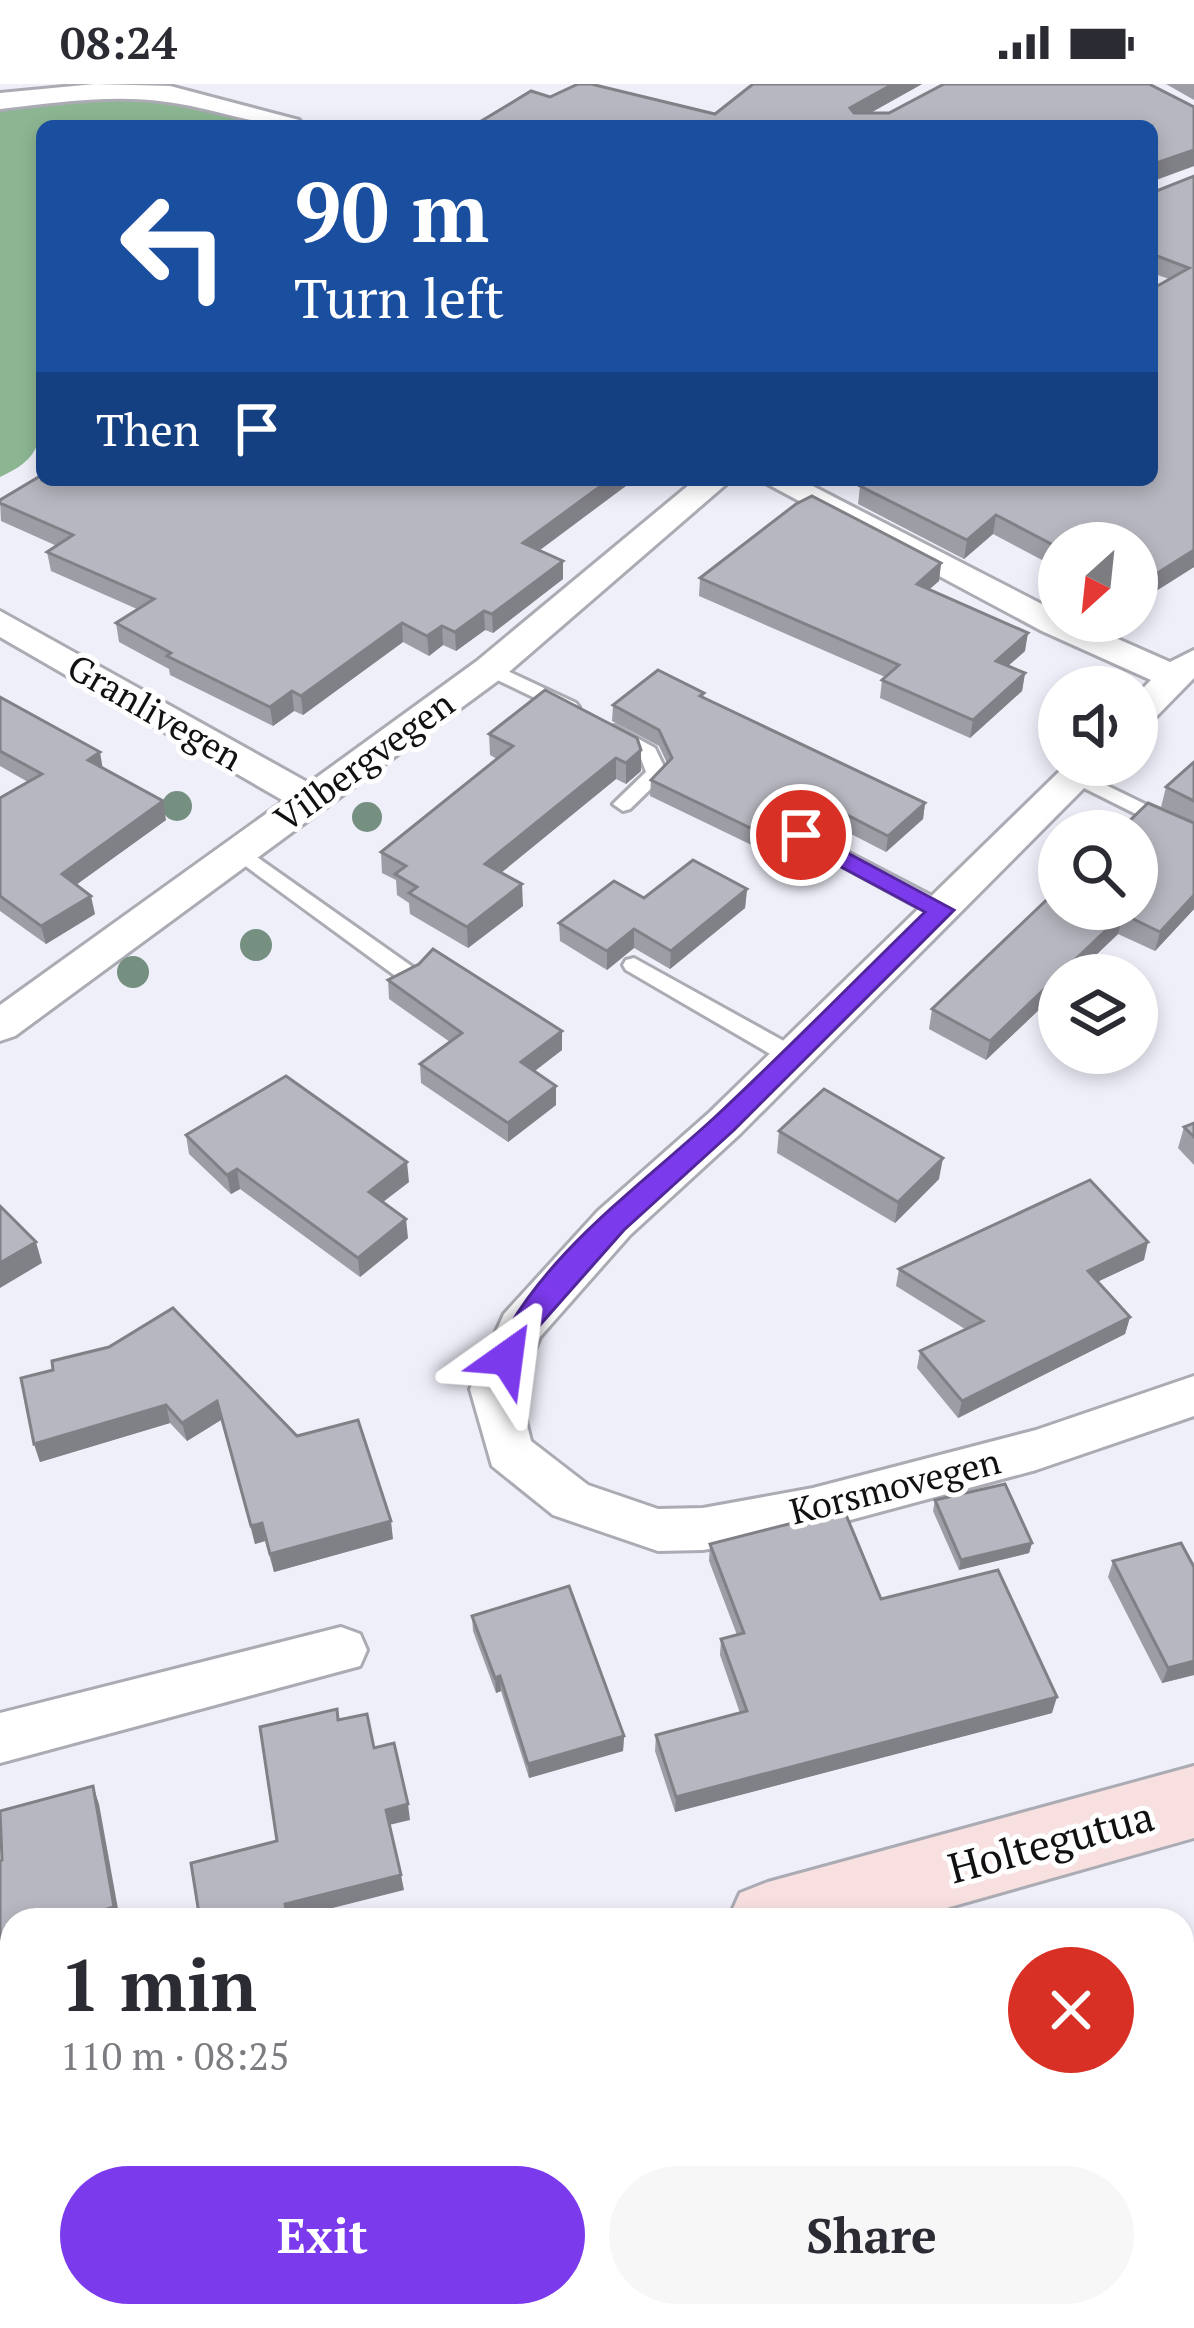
<!DOCTYPE html>
<html lang="en">
<head>
<meta charset="utf-8">
<style>
	:root { --surface:#fff; --page:#f7f7f7; --text:#2b2b33; --muted:#7c7c81; --accent:#7c3aed }
	body { margin:0; font-family:"PT Serif",serif; background:var(--page); color:var(--text); height:100vh; display:flex; flex-direction:column; font-size:45px; white-space:nowrap }
	* { box-sizing:border-box; margin:0 }
	p { font-size:39px; color:var(--muted) }
	.icon { flex:none; width:66px; height:66px; fill:none; stroke:currentColor; stroke-width:2; stroke-linecap:round; stroke-linejoin:round }
	.map { position:relative; flex:1; overflow:hidden }
	.drawer { position:absolute; left:0px; top:1824px; width:1194px; height:420px; display:flex; flex-direction:column; background:var(--surface); border-radius:36px 36px 0 0; box-shadow:0 6px 18px #0003 }
	.drawer>* { flex:none }
	.banner { position:absolute; left:36px; top:36px; width:1122px; height:366px; border-radius:18px; box-shadow:0 6px 18px #0003; background:#1a4fa0; color:#fff; overflow:hidden }
	.needle { width:78px; rotate:207deg }
	.tools { position:absolute; left:1038px; top:438px; display:grid; gap:24px }
	.tools a { display:grid; place-items:center; width:120px; height:120px; border-radius:50%; background:var(--surface); box-shadow:0 6px 18px #0003; font-size:60px }
	.pin { position:absolute; display:grid; place-items:center; width:102px; height:102px; color:#fff; margin:-51px; border:6px solid #fff; border-radius:50%; box-shadow:0 3px 12px #0007 }
	.me { position:absolute; width:132px; margin:-66px; rotate:31deg; stroke-linejoin:round; filter:drop-shadow(0 0 9px #0008) }
	.turn { display:flex; align-items:center; gap:42px; height:252px; padding:0 60px; font-size:54px }
	.turn .icon { width:156px; height:156px; stroke-width:2.5 }
	.turn b { display:block; font-size:84px; line-height:102px }
	.then { display:flex; align-items:center; height:114px; padding:0 60px; background:#0003; gap:24px; font-size:45px }
	.round { display:grid; place-items:center; flex:none; width:126px; height:126px; border-radius:63px; background:var(--page) }
	.head { display:flex; align-items:center; justify-content:space-between; height:204px; padding:0 60px }
	h1 { font-size:72px; font-weight:600; line-height:90px }
	.button { display:flex; gap:24px; margin-top:auto; padding:24px 60px }
	.button a { flex:1; height:138px; border-radius:72px; background:var(--accent); color:#fff; font-size:48px; font-weight:600; line-height:138px; text-align:center }
	.button a+a { background:var(--page); color:var(--text) }
	.status { display:flex; justify-content:space-between; align-items:center; height:84px; padding:0 60px; background:var(--surface); direction:ltr }
	.status svg { height:33px; fill:currentColor }
	.map>svg:first-child { display:block }
</style>
</head>
<body>
<div class="status"><b>08:24</b><svg viewBox="0 0 49 12"><path d="M0 12V9h3v3zM5 12V6h3v6zM10 12V3h3v9zM15 12V0h3v12zM26 1h20v11H26zM47 4h2v5h-2z"/></svg></div>
<div class="map">
<svg width="1194" height="2244" viewBox="0 0 1194 2244">
	<rect width="100%" height="100%" fill="#efeffa"/>
	<path fill="#8cb692" d="M166 9 302 42H42V312L37 316 42 320C42 360 38 376 0 393V17Z"/>
	<g fill="none" stroke-linecap="round" stroke-linejoin="round">
		<g stroke="#ababb4" stroke-width="6">
			<g id="lane">
				<polygon points="490,579 576,619 579,623 569,629 562,627 483,589 480,585"/>
				<polygon points="615,642 655,664 667,689 630,725 623,727 613,720 646,688 640,672 608,652 608,644"/>
				<polygon points="1077,687 1194,744 1194,759 1070,697 1070,689"/>
				<polygon points="801,744 949,821 952,826 949,831 933,831 794,756 791,751 794,746"/>
				<polygon points="240,761 417,886 420,891 417,896 401,896 233,773 230,768 233,763"/>
				<polygon points="634,874 800,966 803,972 800,978 784,978 626,886 623,881 626,876"/>
				<polygon points="114,2232 148,2232 149,2244 115,2244"/>
			</g>
		</g>
		<g stroke="#ababb4" stroke-width="6">
			<g id="street">
				<path d="M95 0 170 2 299 36 303 42C254 42 214 24 167 18 112 10 55 19 0 25V9Z"/>
				<polygon points="695,396 731,396 503,593 15,952 0,957 0,921 284,717 0,553 0,527 309,699 477,577"/>
				<polygon points="760,396 801,396 1059,529 1059,537 1077,537 1170,578 1194,566 1194,594 1150,639 1137,642 1137,610 1151,596 1042,547"/>
				<polygon points="1066,681 1107,681 740,1050 630,1151 540,1253 518,1305 531,1357 588,1401 658,1425 703,1424 813,1404 1036,1346 1194,1292 1194,1332 1036,1386 813,1446 703,1466 658,1467 553,1431 492,1382 470,1305 504,1230 598,1127 710,1028"/>
				<polygon points="341,1543 360,1550 367,1566 360,1582 0,1679 0,1629"/>
			</g>
		</g>
		<g stroke="#ababb4" stroke-width="6">
			<g id="secondary">
				<polygon points="1194,1682 1194,1754 904,1836 728,1836 740,1809 768,1798"/>
				<polygon points="12,2008 12,2094 0,2098 0,2012"/>
			</g>
		</g>
		<use href="#lane" fill="#fff" fill-rule="evenodd"/>
		<use href="#street" fill="#fff" fill-rule="evenodd"/>
		<use href="#secondary" fill="#f8e0e0" fill-rule="evenodd"/>
	</g>
	<g fill="#758f81">
		<circle cx="177" cy="722" r="15"/>
		<circle cx="367" cy="733" r="15"/>
		<circle cx="256" cy="861" r="16"/>
		<circle cx="133" cy="888" r="16"/>
	</g>
	<g fill="#9d9da6">
		<polygon points="753,0 922,0 870,29 1194,23 1194,82 1154,97 1154,108 1194,92 1194,483 1137,519 1137,459 1059,459 1059,485 993,450 964,475 858,420 860,402 1152,396 1169,195 1152,189 1152,42 473,42 550,13 715,30"/>
		<polygon points="1166,0 1194,0 1194,16"/>
		<polygon points="0,416 540,466 563,495 493,549 485,546 456,567 443,561 429,572 403,558 303,631 294,627 273,642 170,591 169,585 119,558 116,539 137,525 51,487 47,468 57,462 1,437"/>
		<polygon points="941,479 939,497 929,505 1025,567 1008,582 1025,589 1022,607 970,654 880,614 882,596 885,593 699,512 700,494"/>
		<polygon points="545,606 641,687 626,700 616,695 501,789 523,822 468,864 410,830 409,819 397,811 396,796 382,789 381,768 497,675 490,671 489,650"/>
		<polygon points="704,609 703,613 925,719 923,735 886,768 816,732 790,744 788,755 770,770 650,712 651,696 667,679 659,662 612,637 613,621"/>
		<polygon points="0,613 103,685 166,736 76,801 95,830 46,860 0,827 0,714 28,698 0,682"/>
		<polygon points="1194,678 1194,825 1155,867 1118,850 986,976 929,945 932,925 1187,735 1161,723 1166,703"/>
		<polygon points="747,805 745,824 670,885 634,864 607,886 560,857 559,839 644,814"/>
		<polygon points="388,896 562,966 534,987 556,1021 508,1058 421,999 420,980 450,958 389,915"/>
		<polygon points="1194,1039 1194,1081 1178,1064 1184,1043"/>
		<polygon points="779,1047 939,1095 895,1139 777,1069"/>
		<polygon points="186,1051 409,1098 383,1118 408,1154 360,1193 240,1105 231,1110 189,1070"/>
		<polygon points="1144,1176 1097,1198 1130,1233 1125,1250 958,1334 917,1284 920,1267 965,1245 896,1202 899,1185"/>
		<polygon points="173,1224 393,1455 274,1488 265,1457 255,1460 221,1336 187,1357 170,1339 40,1378 34,1360 53,1286 109,1263"/>
		<polygon points="935,1416 1032,1459 1029,1469 959,1486 933,1427"/>
		<polygon points="710,1460 881,1515 1052,1629 675,1728 655,1667 656,1651 740,1629 720,1571 721,1555 737,1551 709,1477"/>
		<polygon points="1113,1477 1194,1483 1194,1591 1162,1599 1108,1493"/>
		<polygon points="472,1532 624,1652 623,1667 529,1694 501,1607 496,1609 473,1547"/>
		<polygon points="1194,1926 1194,1975 1182,1951 1182,1935 1185,1930"/>
		<polygon points="725,2232 870,2232 868,2239 851,2244 728,2244"/>
		<polygon points="1115,2232 1182,2232 1184,2244 1121,2244"/>
	</g>
	<g fill="#808087">
		<polygon points="893,0 922,0 849,41 850,24"/>
		<polygon points="1194,66 1194,82 1152,97 1153,80"/>
		<polygon points="609,396 634,396 524,478 523,459"/>
		<polygon points="996,431 993,450 964,475 967,456"/>
		<polygon points="1194,466 1194,483 1137,519 1137,502"/>
		<polygon points="563,477 563,495 493,549 492,530"/>
		<polygon points="941,479 939,497 915,518 917,500"/>
		<polygon points="484,527 485,546 456,567 455,548"/>
		<polygon points="402,539 403,558 303,631 301,612"/>
		<polygon points="442,542 443,561 429,572 427,552"/>
		<polygon points="1028,549 1025,567 993,595 996,577"/>
		<polygon points="1025,589 1022,607 970,654 973,636"/>
		<polygon points="292,607 294,627 273,642 270,623"/>
		<polygon points="641,666 641,687 626,700 626,679"/>
		<polygon points="100,668 103,686 88,676"/>
		<polygon points="616,674 616,695 486,801 485,780"/>
		<polygon points="818,716 816,732 790,744 788,755 770,770 771,754 791,728"/>
		<polygon points="163,717 166,736 66,808 62,790"/>
		<polygon points="925,719 923,735 886,768 888,752"/>
		<polygon points="522,800 523,822 468,864 467,843"/>
		<polygon points="747,805 745,824 670,885 671,867"/>
		<polygon points="1194,811 1194,825 1155,867 1160,848"/>
		<polygon points="91,812 95,830 46,860 41,842"/>
		<polygon points="1123,830 1118,850 1075,891 1059,891 1059,907 986,976 990,957"/>
		<polygon points="634,845 634,864 607,886 607,867"/>
		<polygon points="562,947 562,966 522,997 521,978"/>
		<polygon points="556,1002 556,1021 508,1058 508,1039"/>
		<polygon points="943,1074 939,1095 895,1139 898,1118"/>
		<polygon points="407,1078 409,1098 371,1127 369,1108"/>
		<polygon points="237,1085 240,1105 231,1110 227,1091"/>
		<polygon points="406,1135 408,1154 360,1193 358,1174"/>
		<polygon points="36,1158 42,1179 0,1204 0,1179"/>
		<polygon points="1148,1158 1144,1176 1084,1204 1088,1187"/>
		<polygon points="1130,1233 1125,1250 958,1334 962,1317"/>
		<polygon points="217,1317 221,1336 187,1357 182,1339"/>
		<polygon points="166,1321 170,1339 40,1378 34,1360"/>
		<polygon points="391,1437 393,1455 274,1488 270,1470"/>
		<polygon points="262,1439 265,1457 255,1460 251,1442"/>
		<polygon points="1032,1459 1029,1469 959,1486 961,1476"/>
		<polygon points="1194,1577 1194,1591 1162,1599 1168,1584"/>
		<polygon points="500,1592 501,1607 496,1609 495,1594"/>
		<polygon points="1057,1613 1052,1629 675,1728 676,1713"/>
		<polygon points="624,1652 623,1667 529,1694 528,1680"/>
		<polygon points="93,1702 99,1720 120,1836 68,1836"/>
		<polygon points="408,1720 410,1736 389,1741 386,1726"/>
		<polygon points="401,1791 404,1806 289,1835 285,1820"/>
		<polygon points="12,1851 12,1870 8,1872 0,1854"/>
		<polygon points="0,1879 6,1927 0,1929"/>
		<polygon points="851,2232 870,2232 868,2239 851,2244 809,2244"/>
		<polygon points="1194,2232 1194,2240 1184,2244 1164,2244"/>
	</g>
	<g fill="#b7b7c1" stroke="#808087" stroke-width="3">
		<polygon points="578,0 591,0 715,30 753,0 893,0 850,24 854,29 889,29 944,0 1149,0 1194,23 1194,66 1153,80 1154,108 1194,92 1194,466 1137,502 1137,459 1059,459 1059,464 996,431 967,456 860,402 868,396 1152,396 1152,205 1189,184 1152,170 1152,42 473,42 531,7 550,13"/>
		<polygon points="42,391 42,396 609,396 523,459 563,477 492,530 484,527 455,548 442,542 427,552 402,539 301,612 292,607 270,623 167,572 171,569 116,539 154,515 47,468 73,451 0,419 0,416"/>
		<polygon points="812,412 941,479 917,500 1028,549 996,577 1025,589 973,636 882,596 899,581 700,494 796,420"/>
		<polygon points="658,586 704,609 700,612 925,719 888,752 818,716 791,728 789,739 771,754 651,696 672,674 659,646 613,621"/>
		<polygon points="545,606 637,654 641,666 626,679 616,674 485,780 522,800 467,843 409,809 417,803 395,790 406,782 381,768 513,662 489,650"/>
		<polygon points="0,613 100,668 88,676 163,717 62,790 91,812 41,842 0,812 0,714 42,690 0,667"/>
		<polygon points="1194,678 1194,717 1166,703"/>
		<polygon points="1148,719 1194,739 1194,811 1160,848 1123,830 990,957 932,925 1059,804 1059,825 1137,825 1137,747 1119,747"/>
		<polygon points="693,776 747,805 671,867 634,845 607,867 559,839 614,797 644,814"/>
		<polygon points="433,865 562,947 521,978 556,1002 508,1039 420,980 462,949 388,896 419,880"/>
		<polygon points="286,992 407,1078 369,1108 406,1135 358,1174 237,1085 227,1091 186,1051"/>
		<polygon points="824,1005 943,1074 898,1118 779,1047"/>
		<polygon points="1194,1039 1194,1053 1184,1043"/>
		<polygon points="1090,1096 1148,1158 1088,1187 1130,1233 962,1317 920,1267 983,1237 899,1185"/>
		<polygon points="0,1122 36,1158 0,1179"/>
		<polygon points="173,1224 297,1352 358,1336 391,1437 270,1470 262,1439 251,1442 217,1317 182,1339 166,1321 34,1360 21,1294 53,1286 52,1277 109,1263"/>
		<polygon points="1005,1400 1032,1459 961,1476 935,1416"/>
		<polygon points="844,1426 881,1515 998,1486 1057,1613 676,1713 656,1651 747,1627 721,1555 744,1549 710,1460"/>
		<polygon points="1181,1459 1194,1483 1194,1577 1168,1584 1113,1477"/>
		<polygon points="569,1502 624,1652 528,1680 500,1592 495,1594 472,1532"/>
		<polygon points="337,1625 338,1636 367,1630 374,1664 394,1659 408,1720 386,1726 401,1791 285,1820 288,1836 200,1836 191,1779 277,1757 260,1643"/>
		<polygon points="93,1702 114,1823 68,1836 12,1836 12,1851 0,1854 0,1777 2,1776 0,1727"/>
		<polygon points="1194,1926 1194,1948 1185,1930"/>
		<polygon points="1194,2079 1194,2232 1164,2244 1132,2244 1127,2232 1182,2232 1182,2083"/>
		<polygon points="298,2232 468,2232 470,2244 300,2244"/>
		<polygon points="731,2232 851,2232 809,2244 734,2244"/>
	</g>
	<path fill="#7c3aed" stroke="#51269a" stroke-width="3" d="M801 744 954 826 734 1046 624 1146 532 1250 517 1282H497L493 1274C536 1175 637 1105 715 1033 787 966 855 896 925 828L793 757 790 751Z"/>
	<g text-anchor="middle" stroke-width="10" stroke-linejoin="round" paint-order="stroke">
		<g font-size="36" fill="#111114" stroke="#fff">
			<text transform="translate(155 628) rotate(30)" y="13">Granlivegen</text>
			<text transform="translate(364 677) rotate(-36)" y="13">Vilbergvegen</text>
			<text transform="translate(895 1402) rotate(-14)" y="13">Korsmovegen</text>
		</g>
		<g font-size="42" fill="#111114" stroke="#fff">
			<text transform="translate(1051 1758) rotate(-15)" y="15">Holtegutua</text>
		</g>
	</g>
</svg>
<div class="tools">
<a><svg class="needle" viewBox="-14 -14 28 28"><path d="M0-13l5 13h-10z" fill="#e53935"/><path d="M0 13l5-13h-10z" fill="#7c7c81"/></svg></a>
<a><svg class="icon" aria-label="sound" viewBox="0 0 24 24"><path d="M4 9h4l5-4v14l-5-4H4zM17 9q2 3 0 6"/></svg></a>
<a><svg class="icon" aria-label="search" viewBox="0 0 24 24"><circle cx="10" cy="10" r="6"/><path d="M15 15l6 6"/></svg></a>
<a><svg class="icon" aria-label="layers" viewBox="0 0 24 24"><path d="M12 4l9 5-9 5-9-5zM3 14l9 5 9-5"/></svg></a>
</div>
<div class="pin" style="left:801px;top:751px;background:#d93025"><svg class="icon" aria-label="arrive" viewBox="0 0 24 24"><path d="M6 21V4h12l-3 4 3 4H6"/></svg></div>
<svg class="me" style="left:507px;top:1274px" viewBox="-20 -20 40 40"><path d="M0-17L14 15 0 8-14 15z" fill="#7c3aed" stroke="#fff" stroke-width="4"/></svg>
<div class="banner">
<div class="turn"><svg class="icon" aria-label="left" viewBox="0 0 24 24"><path d="M17 20v-9H6M10 6l-5 5 5 5"/></svg><div><b>90 m</b>Turn left</div></div>
<div class="then">Then<svg class="icon" aria-label="arrive" viewBox="0 0 24 24"><path d="M6 21V4h12l-3 4 3 4H6"/></svg></div>
</div>
<section class="drawer">
<div class="head"><div><h1>1 min</h1><p>110 m · 08:25</p></div><a class="round" style="background:#d93025;color:#fff"><svg class="icon" aria-label="close" viewBox="0 0 24 24"><path d="M6 6l12 12M18 6L6 18"/></svg></a></div>
<div class="button"><a>Exit</a><a>Share</a></div>
</section>
</div>
</body>
</html>
